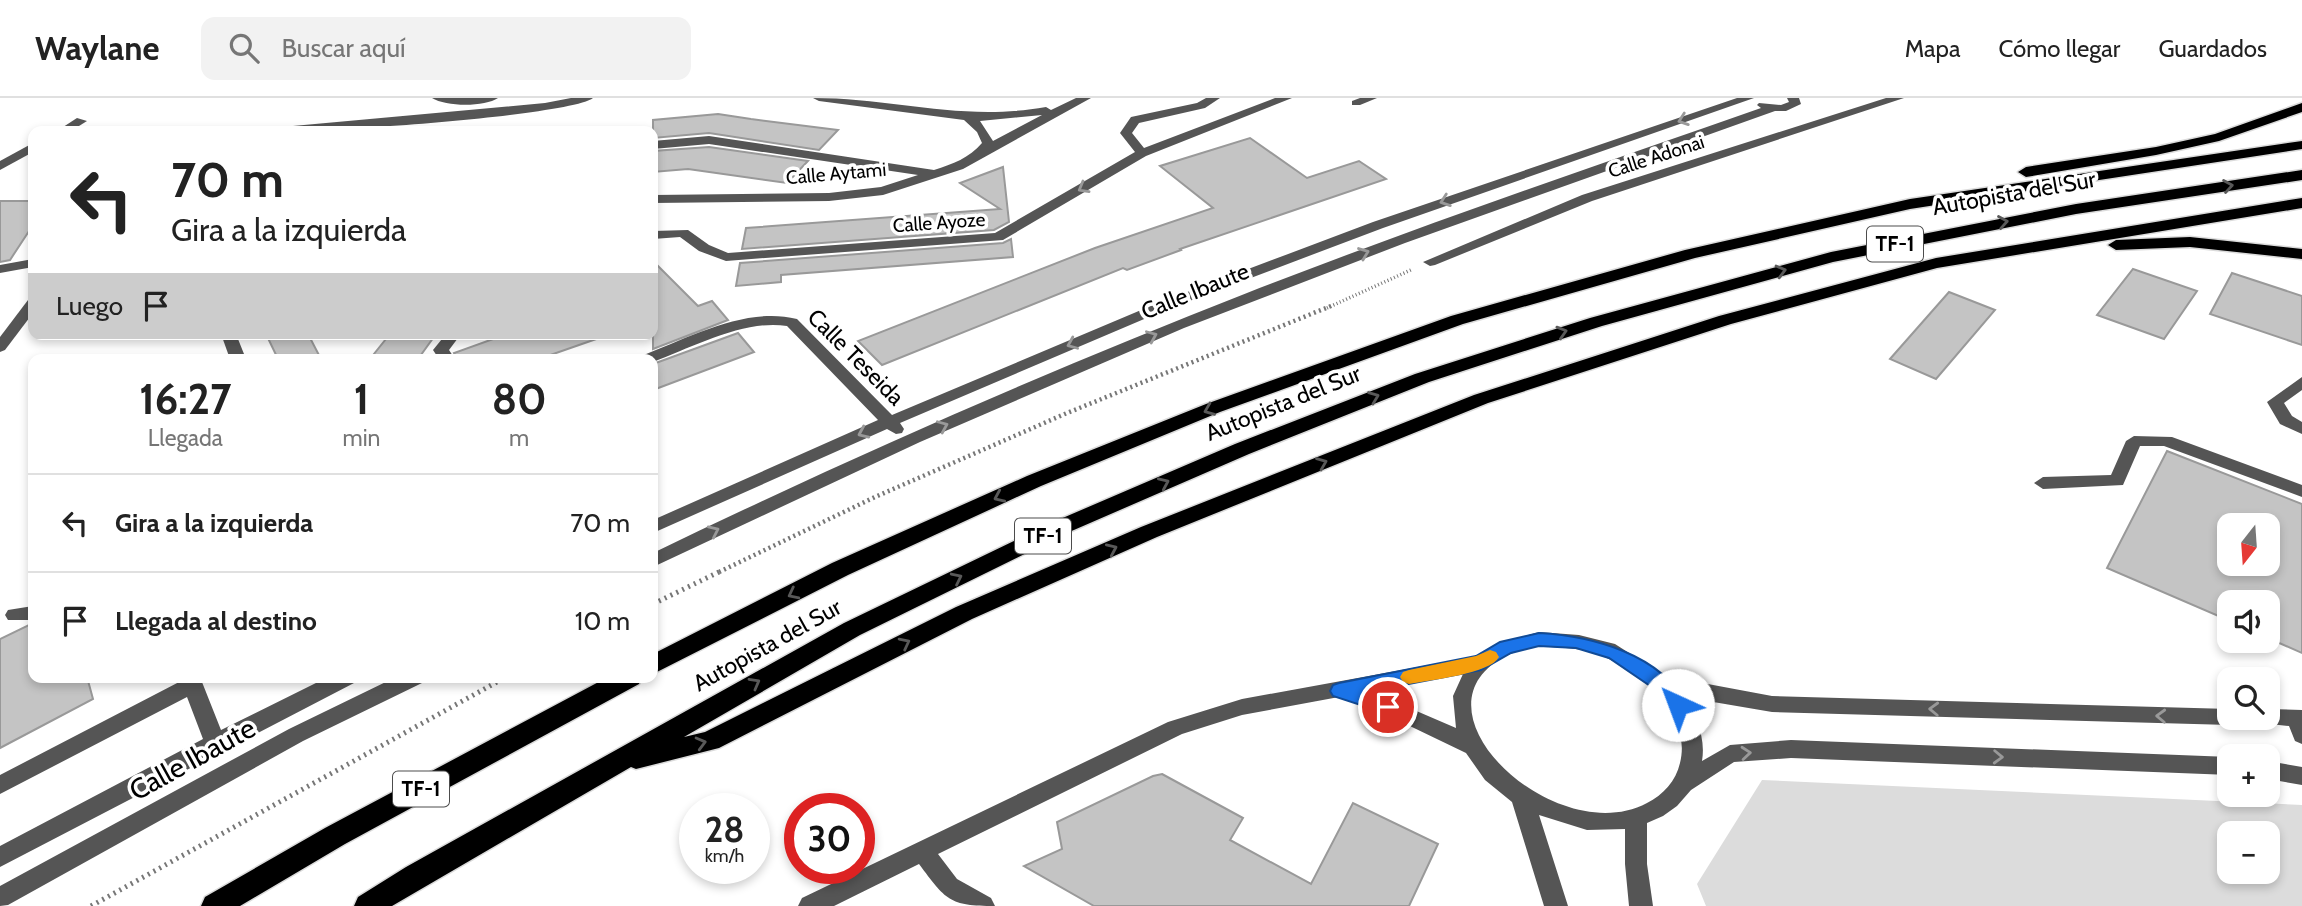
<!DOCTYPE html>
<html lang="es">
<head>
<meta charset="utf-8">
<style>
	:root { --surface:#fff; --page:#f2f2f2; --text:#222; --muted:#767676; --line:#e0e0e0 }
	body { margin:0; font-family:Cabin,sans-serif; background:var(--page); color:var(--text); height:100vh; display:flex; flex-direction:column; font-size:26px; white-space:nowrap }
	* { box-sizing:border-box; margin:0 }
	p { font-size:23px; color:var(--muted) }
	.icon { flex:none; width:38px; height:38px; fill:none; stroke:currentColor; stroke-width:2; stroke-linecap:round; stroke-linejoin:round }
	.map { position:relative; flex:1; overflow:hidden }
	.sheet { position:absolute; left:28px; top:256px; width:630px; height:329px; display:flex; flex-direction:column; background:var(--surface); border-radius:14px; box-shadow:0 4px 10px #0003 }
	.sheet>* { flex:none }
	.hud { position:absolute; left:28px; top:28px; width:630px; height:214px; border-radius:14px; box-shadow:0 4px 10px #0003; background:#fff; color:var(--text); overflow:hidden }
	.needle { width:46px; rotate:197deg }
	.tools { position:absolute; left:2217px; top:415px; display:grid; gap:14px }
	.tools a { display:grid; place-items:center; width:63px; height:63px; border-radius:14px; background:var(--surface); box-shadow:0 4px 10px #0003; font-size:35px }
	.speed { position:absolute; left:679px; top:695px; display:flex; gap:14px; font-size:35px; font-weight:700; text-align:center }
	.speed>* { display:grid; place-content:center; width:91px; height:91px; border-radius:50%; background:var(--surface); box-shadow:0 4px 10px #0003; line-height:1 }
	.speed small { font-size:18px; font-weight:400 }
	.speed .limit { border:10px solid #d22; background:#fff; color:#111 }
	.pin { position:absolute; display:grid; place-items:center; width:60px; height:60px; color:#fff; margin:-30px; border:4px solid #fff; border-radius:50%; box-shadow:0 2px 7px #0007 }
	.me { position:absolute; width:77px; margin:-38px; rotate:317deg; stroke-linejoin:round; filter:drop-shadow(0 0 5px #0008) }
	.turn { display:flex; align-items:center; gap:24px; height:147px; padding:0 28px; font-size:32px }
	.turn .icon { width:91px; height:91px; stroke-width:2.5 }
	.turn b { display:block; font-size:49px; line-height:60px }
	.then { display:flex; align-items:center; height:66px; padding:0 28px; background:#0003; gap:14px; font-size:26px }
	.eta { display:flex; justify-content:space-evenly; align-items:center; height:119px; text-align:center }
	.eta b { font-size:42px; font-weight:700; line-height:49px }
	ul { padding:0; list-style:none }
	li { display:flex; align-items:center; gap:21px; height:98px; padding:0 28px; border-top:2px solid var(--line) }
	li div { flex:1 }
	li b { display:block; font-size:26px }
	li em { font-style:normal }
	header { display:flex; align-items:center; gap:42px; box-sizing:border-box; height:98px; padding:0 35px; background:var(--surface); border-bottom:2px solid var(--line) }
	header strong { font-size:33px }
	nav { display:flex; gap:38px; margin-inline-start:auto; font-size:24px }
	.search { width:490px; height:63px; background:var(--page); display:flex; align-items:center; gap:18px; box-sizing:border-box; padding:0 24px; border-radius:14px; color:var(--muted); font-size:26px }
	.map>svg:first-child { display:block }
</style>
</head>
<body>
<header>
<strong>Waylane</strong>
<div class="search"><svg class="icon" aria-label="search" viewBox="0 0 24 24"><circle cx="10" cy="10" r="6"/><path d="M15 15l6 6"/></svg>Buscar aquí</div>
<nav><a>Mapa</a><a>Cómo llegar</a><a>Guardados</a></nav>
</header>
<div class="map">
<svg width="2302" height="808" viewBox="0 0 2302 808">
	<rect width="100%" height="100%" fill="#fff"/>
	<path fill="#dcdcdc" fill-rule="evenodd" d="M1762 682 2302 707V808H1706L1697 786ZM2268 735V774H2230V735Z"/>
	<g fill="#c4c4c4" stroke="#999" stroke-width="2" fill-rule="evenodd">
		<polygon points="718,16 751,21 838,32 819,52 709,35 653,40 653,22"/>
		<polygon points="1250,40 1307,80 1359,63 1386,81 1180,151 1181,152 1127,172 1123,170 882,267 858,243 1095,150 1213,110 1160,68"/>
		<polygon points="709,49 808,63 787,85 688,71 653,74 653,53"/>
		<polygon points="1003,69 1009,124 994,132 742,151 746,130 1000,111 960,85"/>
		<polygon points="0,103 33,103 33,127 10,162 0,164"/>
		<polygon points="1011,141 1013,159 781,177 781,184 736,188 740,165 1003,145"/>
		<polygon points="653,163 698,208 712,203 728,222 653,251"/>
		<polygon points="2133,171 2197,193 2164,241 2097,217"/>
		<polygon points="2232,175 2302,198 2302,247 2210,216"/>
		<polygon points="1949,194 1995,212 1936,281 1890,261"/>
		<polygon points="738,235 754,254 653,292 653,266"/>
		<polygon points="266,236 308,236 321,261 278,261"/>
		<polygon points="390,236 436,236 418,261 370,261"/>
		<polygon points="507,236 598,236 599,240 539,261 457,261 454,255"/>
		<path d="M2167 353 2302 406V555L2268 540V504H2230V523L2107 470ZM2230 427H2268V466H2230Z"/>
		<polygon points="33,525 33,579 87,579 93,601 0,650 0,541"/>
		<polygon points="1162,676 1243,720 1230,742 1311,786 1353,705 1438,746 1409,808 1094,808 1024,768 1062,751 1057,724 1153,678"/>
	</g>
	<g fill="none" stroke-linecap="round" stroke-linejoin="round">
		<g stroke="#dbdbdb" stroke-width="3">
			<g id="highway">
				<polygon points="2302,5 2302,14 2219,43 2156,57 2026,79 2018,74 2026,69 2156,49 2215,36"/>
				<polygon points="2302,43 2302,51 1910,111 1695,160 1463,226 1220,314 1041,388 848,477 653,576 653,556 832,465 1027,378 1206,306 1451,218 1685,152 1910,101"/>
				<polygon points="2302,72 2302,82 2076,116 1833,164 1602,228 1429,284 1249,356 1067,435 860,537 684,639 705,634 956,509 1141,429 1474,297 1719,218 1936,160 2302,100 2302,110 1937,170 1731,226 1488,305 1157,439 972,521 719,650 636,671 631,669 392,808 354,808 358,799 406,769 844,525 1051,425 1235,346 1415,276 1590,220 1831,154 2076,106"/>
				<polygon points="2190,139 2302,151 2302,161 2190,149 2116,152 2108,147 2116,142"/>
				<polygon points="608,579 642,579 639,586 345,746 240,808 201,808 205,799 325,730"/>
			</g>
		</g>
		<polyline stroke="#777" stroke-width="3.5" stroke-dasharray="1 2.5" stroke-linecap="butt" points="1327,210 1413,171"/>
		<polyline stroke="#777" stroke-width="4.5" stroke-dasharray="2 3.5" stroke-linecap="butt" points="719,474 875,399 1067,315 1331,208"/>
		<g stroke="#777" stroke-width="5" stroke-dasharray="2 4.5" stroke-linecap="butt">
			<polyline points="653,506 723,472"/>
			<polyline points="91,808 506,579"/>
		</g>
		<g fill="#555" fill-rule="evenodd">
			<path d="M432 0H498C485 9 446 9 432 0Z"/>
			<path d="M571 0H593C569 18 317 35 276 33L282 29 545 5Z"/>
			<path d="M813 0C896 0 961 24 1046 9L1051 12 1076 0H1091L963 71 883 97 829 103 653 105V97L829 95 881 89 918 77 709 46 653 51V43L709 38 934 72C953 66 969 60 982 45L977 34 964 22 819 3ZM1042 17 993 43 980 23Z"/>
			<polygon points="1206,0 1220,0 1205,10 1139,25 1132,35 1144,50 1275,0 1292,0 1146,58 1003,142 726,163 699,153 680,139 653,141 653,133 688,132 709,147 728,155 995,135 1135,54 1120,35 1131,19 1197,5"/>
			<polygon points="1360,0 1377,0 1360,7 1352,7 1352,3"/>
			<path d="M1737 0H1754L1383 130 1163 213 900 325 904 331 902 335 896 336 887 331 653 435V422L878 322 787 228C745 221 693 249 653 264V261H638L641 258C689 240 745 208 797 221L892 317 1153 207 1373 124Z"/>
			<path d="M1787 0H1799L1801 6 1786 13H1775L1405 145 1184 230 920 344 653 469V455C847 361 1045 274 1247 195 1416 129 1589 70 1761 10L1757 7 1759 5 1781 7 1789 4Z"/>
			<polygon points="1886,0 1904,0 1592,103 1435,167 1430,168 1423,164 1582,97"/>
			<polygon points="77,20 87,23 71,33 57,33"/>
			<polygon points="33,45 33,54 0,72 0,63"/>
			<polygon points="33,161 33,169 0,175 0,167"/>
			<polygon points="33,201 33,215 5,252 0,254 0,239 28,202"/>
			<polygon points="221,236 236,236 246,261 230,261"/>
			<polygon points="446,236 461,236 449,252 455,261 439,261 433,252"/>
			<polygon points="2302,279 2302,292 2284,305 2292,318 2302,324 2302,336 2280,326 2267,304"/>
			<polygon points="2134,338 2172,339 2302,387 2302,399 2164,348 2140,348 2123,387 2043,391 2034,385 2043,379 2111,377 2126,343"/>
			<polygon points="33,508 33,522 8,522 5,517 8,512"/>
			<path d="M1539 534 1579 537 1615 546 1665 578 1772 598 2230 611V620H2240L2237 625 2230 627 1772 614 1684 599C1696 618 1706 639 1702 663L1730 647 1791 642 2230 659V677L1791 660 1734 664 1691 692 1677 708 1663 718 1647 725V766L1653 808H1629L1625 766V731L1587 732 1539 717 1568 808H1544L1512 704 1485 682 1466 655 1387 617 1339 599 1242 617 1182 636 938 756 957 781 991 800 995 808C949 808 946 802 919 766L834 808H798L802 800 1168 624 1242 601 1478 558 1496 546ZM1539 548C1560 550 1583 549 1602 558 1643 575 1692 616 1680 665 1676 683 1663 697 1647 705 1555 754 1400 609 1508 557 1518 552 1529 551 1539 548ZM1463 576 1453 598 1456 630 1370 593Z"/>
			<polygon points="180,579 200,579 221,632 328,579 357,579 354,585 0,769 0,748 203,641 187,599 0,696 0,677 181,583"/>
			<polygon points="396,579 425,579 422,585 303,643 8,807 0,808 0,788 289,631"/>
			<polygon points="2268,611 2302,612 2302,646 2295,643 2289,628 2261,625 2258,620 2268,620"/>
			<polygon points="2268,663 2302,669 2302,687 2268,681"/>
		</g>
		<use href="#highway" fill="#000" fill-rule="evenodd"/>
	</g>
	<defs><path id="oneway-chevron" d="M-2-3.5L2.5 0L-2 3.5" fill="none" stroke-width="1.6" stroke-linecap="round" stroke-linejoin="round" transform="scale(1.75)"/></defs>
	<g stroke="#999">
		<use href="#oneway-chevron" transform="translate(1683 22) rotate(161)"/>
		<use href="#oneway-chevron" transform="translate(1083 90) rotate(150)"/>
		<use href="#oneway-chevron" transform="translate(1445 103) rotate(161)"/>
		<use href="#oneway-chevron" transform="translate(1364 155) rotate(-21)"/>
		<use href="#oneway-chevron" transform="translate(1152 238) rotate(-23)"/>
		<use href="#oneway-chevron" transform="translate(1072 246) rotate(157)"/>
		<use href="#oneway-chevron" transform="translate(943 328) rotate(-23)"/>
		<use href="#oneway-chevron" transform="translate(863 335) rotate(156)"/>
		<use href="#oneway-chevron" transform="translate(714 433) rotate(-25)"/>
		<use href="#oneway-chevron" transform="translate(1934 611) rotate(-178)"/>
		<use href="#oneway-chevron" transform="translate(2161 618) rotate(-178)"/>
		<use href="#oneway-chevron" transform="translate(1746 655) rotate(-5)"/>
		<use href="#oneway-chevron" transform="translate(1998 659) rotate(2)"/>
	</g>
	<g stroke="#595959">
		<use href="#oneway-chevron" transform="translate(2228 88) rotate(-9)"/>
		<use href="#oneway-chevron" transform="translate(2003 124) rotate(-10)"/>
		<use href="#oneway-chevron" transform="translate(1781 173) rotate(-15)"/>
		<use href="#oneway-chevron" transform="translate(1562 234) rotate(-17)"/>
		<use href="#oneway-chevron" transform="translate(1374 299) rotate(-21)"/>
		<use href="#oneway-chevron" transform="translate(1209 312) rotate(158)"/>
		<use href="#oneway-chevron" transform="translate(1322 365) rotate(-22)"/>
		<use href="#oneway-chevron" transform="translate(1164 385) rotate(-24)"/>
		<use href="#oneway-chevron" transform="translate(999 399) rotate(156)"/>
		<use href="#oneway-chevron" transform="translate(1112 451) rotate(-24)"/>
		<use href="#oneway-chevron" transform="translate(957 480) rotate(-26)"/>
		<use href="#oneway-chevron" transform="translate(793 496) rotate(153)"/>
		<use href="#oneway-chevron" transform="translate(905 545) rotate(-27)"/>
		<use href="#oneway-chevron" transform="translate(755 585) rotate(-29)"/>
		<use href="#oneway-chevron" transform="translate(701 645) rotate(-15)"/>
	</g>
	<path fill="#1a73e8" stroke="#114b97" stroke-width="2" d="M1539 535C1592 538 1661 556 1687 607L1685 612 1678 614 1671 612 1653 590 1609 560 1576 550 1539 548 1511 555 1481 572 1367 594 1395 603 1397 609 1395 614 1388 616 1333 598 1330 593 1333 587 1339 585 1476 558 1500 544Z"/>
	<path fill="#f59e0b" d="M1490 552 1496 554 1499 559C1490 576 1429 582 1409 586L1403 584 1400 579 1403 574 1409 572 1476 558Z"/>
	<g text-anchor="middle" stroke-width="7" stroke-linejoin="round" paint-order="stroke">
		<g font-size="19" fill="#000" stroke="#fff">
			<text transform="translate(1656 58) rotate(-18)" y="7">Calle Adonai</text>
			<text transform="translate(836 75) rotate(-5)" y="7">Calle Aytami</text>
			<text transform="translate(939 124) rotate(-4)" y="7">Calle Ayoze</text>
		</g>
		<g fill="#fff" stroke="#4c4c4c" stroke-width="2">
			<rect x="1867" y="128.5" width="56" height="35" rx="5"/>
			<rect x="1015" y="420.5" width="56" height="35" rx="5"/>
			<rect x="393" y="673.5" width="56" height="35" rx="5"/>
		</g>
		<g font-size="21" font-weight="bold" fill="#000">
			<text x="1895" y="153">TF-1</text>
			<text x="1043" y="445">TF-1</text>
			<text x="421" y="698">TF-1</text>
		</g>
		<g font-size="23" fill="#000" stroke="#fff">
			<text transform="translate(2014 95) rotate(-10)" y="8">Autopista del Sur</text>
			<text transform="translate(1195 193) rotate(-22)" y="8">Calle Ibaute</text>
			<text transform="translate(856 259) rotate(45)" y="8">Calle Teseida</text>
			<text transform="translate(1283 305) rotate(-22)" y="8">Autopista del Sur</text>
			<text transform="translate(767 547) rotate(-29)" y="8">Autopista del Sur</text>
		</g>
		<g font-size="28" fill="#000" stroke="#fff">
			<text transform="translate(192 661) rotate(-29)" y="10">Calle Ibaute</text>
		</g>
	</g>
</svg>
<div class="tools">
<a><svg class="needle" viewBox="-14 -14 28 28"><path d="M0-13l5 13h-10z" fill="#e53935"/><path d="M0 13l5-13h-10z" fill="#767676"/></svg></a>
<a><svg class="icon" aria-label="sound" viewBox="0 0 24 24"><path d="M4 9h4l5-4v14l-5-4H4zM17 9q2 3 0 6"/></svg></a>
<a><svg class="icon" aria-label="search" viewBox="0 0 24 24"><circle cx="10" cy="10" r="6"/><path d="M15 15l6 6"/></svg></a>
<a>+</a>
<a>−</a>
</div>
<div class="speed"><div>28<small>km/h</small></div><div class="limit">30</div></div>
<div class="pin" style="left:1388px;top:609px;background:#d93025"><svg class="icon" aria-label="arrive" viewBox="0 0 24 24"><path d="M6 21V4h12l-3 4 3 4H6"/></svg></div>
<svg class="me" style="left:1678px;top:607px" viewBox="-20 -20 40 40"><circle r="19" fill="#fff"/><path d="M0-13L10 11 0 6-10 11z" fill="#1a73e8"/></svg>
<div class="hud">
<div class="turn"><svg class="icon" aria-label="left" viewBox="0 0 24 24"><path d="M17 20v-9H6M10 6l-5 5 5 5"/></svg><div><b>70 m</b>Gira a la izquierda</div></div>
<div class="then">Luego<svg class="icon" aria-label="arrive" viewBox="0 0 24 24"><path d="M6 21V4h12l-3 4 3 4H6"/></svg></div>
</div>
<section class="sheet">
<div class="eta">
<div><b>16:27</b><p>Llegada</p></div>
<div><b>1</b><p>min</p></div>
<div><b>80</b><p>m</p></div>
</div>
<ul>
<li><svg class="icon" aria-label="left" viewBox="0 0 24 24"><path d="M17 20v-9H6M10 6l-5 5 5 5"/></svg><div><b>Gira a la izquierda</b></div><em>70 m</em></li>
<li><svg class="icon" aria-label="arrive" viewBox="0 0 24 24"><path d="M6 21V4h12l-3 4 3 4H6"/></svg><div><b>Llegada al destino</b></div><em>10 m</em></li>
</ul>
</section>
</div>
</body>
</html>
